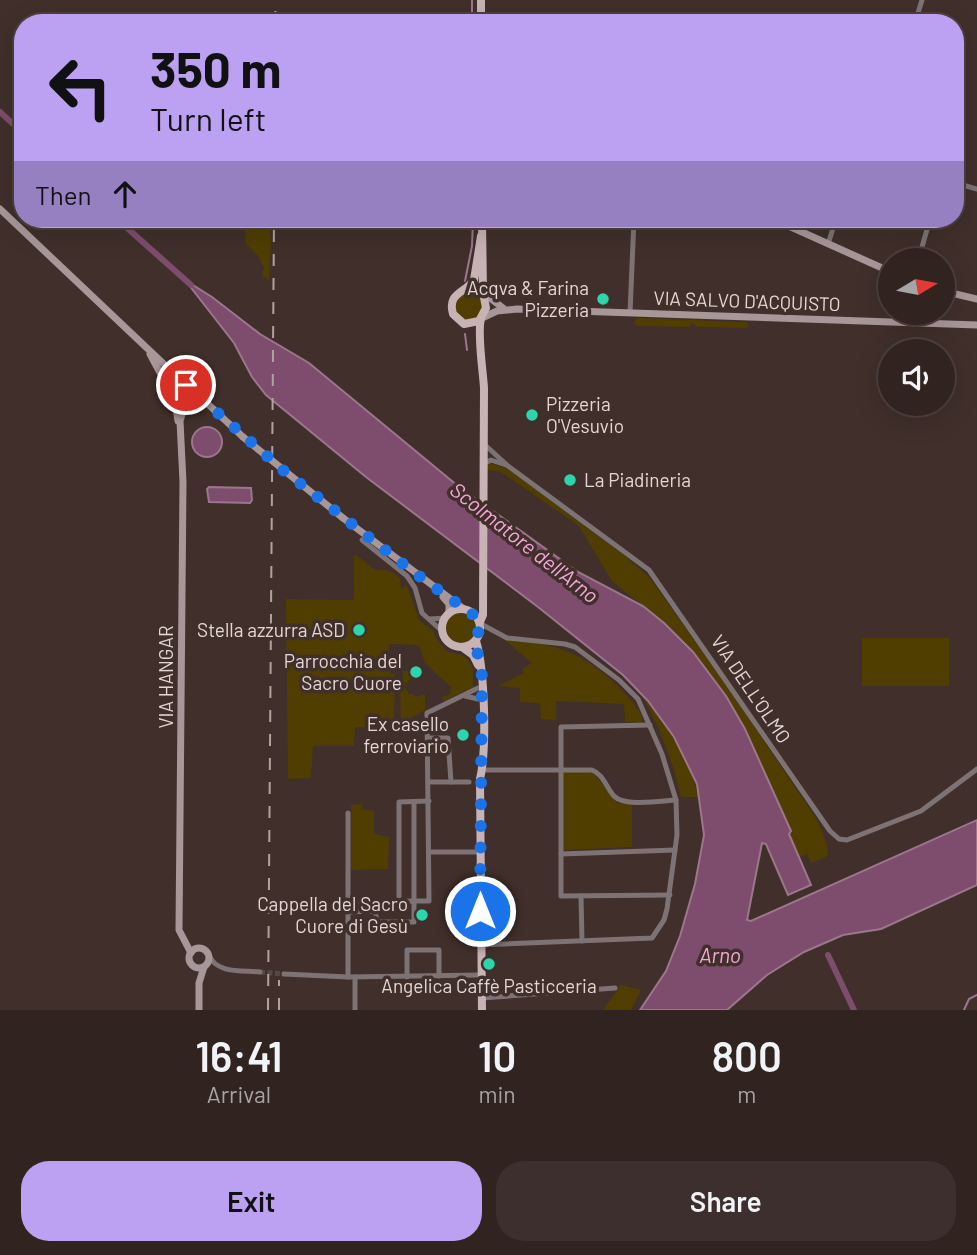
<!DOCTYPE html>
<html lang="en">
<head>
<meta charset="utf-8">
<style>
	:root { --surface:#302320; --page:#3c2f2d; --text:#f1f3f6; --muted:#a8a4a5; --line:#4b403e; --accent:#bca0f2 }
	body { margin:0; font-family:Barlow,sans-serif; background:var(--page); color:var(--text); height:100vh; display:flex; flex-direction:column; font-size:26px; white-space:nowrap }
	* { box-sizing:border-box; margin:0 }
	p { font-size:23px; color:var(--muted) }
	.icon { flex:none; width:38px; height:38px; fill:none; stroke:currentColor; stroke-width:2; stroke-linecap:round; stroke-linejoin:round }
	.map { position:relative; height:1010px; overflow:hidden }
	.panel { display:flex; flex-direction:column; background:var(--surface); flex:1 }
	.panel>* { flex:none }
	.top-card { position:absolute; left:14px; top:14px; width:950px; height:214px; border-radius:28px; box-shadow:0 7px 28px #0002,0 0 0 2px var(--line); background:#bca0f2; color:#111; overflow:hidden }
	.needle { width:46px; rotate:80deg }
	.tools { position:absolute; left:878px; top:248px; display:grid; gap:14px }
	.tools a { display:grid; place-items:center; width:77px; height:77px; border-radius:50%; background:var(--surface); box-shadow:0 7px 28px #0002,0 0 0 2px var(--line); font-size:35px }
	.pin { position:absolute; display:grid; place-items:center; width:60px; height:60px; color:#fff; margin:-30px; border:4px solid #fff; border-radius:50%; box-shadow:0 2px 7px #0007 }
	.me { position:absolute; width:77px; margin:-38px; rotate:0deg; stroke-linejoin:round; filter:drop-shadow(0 0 5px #0008) }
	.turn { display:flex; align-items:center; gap:24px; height:147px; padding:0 21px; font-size:32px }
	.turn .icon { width:91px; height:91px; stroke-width:2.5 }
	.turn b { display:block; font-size:49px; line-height:60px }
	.then { display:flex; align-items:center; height:66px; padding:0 21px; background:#0003; gap:14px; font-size:26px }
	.eta { display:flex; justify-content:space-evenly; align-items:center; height:119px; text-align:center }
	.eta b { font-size:42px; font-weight:600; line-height:49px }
	.cta { display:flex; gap:14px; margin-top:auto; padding:14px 21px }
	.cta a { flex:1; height:80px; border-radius:28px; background:var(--accent); color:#111; font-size:28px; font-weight:600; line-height:80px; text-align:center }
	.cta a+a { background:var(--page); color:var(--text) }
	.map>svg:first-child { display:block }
</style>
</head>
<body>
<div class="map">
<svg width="977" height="1010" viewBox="0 0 977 1010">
	<rect width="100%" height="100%" fill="#402f2a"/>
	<g fill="#503e00">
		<polygon points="238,219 269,219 271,242 269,281 262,275 264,268 259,257 246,244 245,227 237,221"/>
		<circle cx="469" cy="306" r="14"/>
		<polygon points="638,318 746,322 749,326 746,328 697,327 693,323 689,327 637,326 633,323"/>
		<path d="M490 463 508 469 622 554 649 577 726 685 815 817C819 824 831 848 827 855 825 859 815 861 811 863L807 854 799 857 789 834 791 831 739 717 716 681 693 652 664 623 612 581 579 526 501 472 487 470 488 464Z"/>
		<path d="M356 555 375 570C387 569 390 570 400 578L401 589 406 585 408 588 419 620 433 631 440 644 447 651 464 656 470 662 473 669V687L444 701 442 697 450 694 451 687 425 663 419 645 389 644 390 674H395L394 727H355L354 746H313L311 778 288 779 286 599 354 600V557Z"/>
		<circle cx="461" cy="628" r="15"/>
		<rect x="862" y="638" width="87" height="48"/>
		<path d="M504 639C523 643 545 643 563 650 592 659 627 690 642 716L641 723 625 722 624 704 556 701V720L541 719 540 703 520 702V688L498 686 524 673 522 669 532 663Z"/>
		<polygon points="403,671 412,671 412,677 404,686 409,694 413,694 416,697 425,694 425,710 401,724 400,687 402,687"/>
		<path d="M642 696C667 726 690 758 698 797H681C673 762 660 727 642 696Z"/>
		<polygon points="563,772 593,772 617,803 632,805 632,847 563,850"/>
		<polygon points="362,804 362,809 374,811 374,834 389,837 388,869 351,870 351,805"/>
		<polygon points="621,985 641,990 631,1010 603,1010"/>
	</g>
	<g fill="#7e4c6d" stroke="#9c768c" stroke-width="2">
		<polygon points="185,280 212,297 260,334 309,363 458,486 578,572 643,606 664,623 693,652 726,696 745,729 791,831 789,834 811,885 788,895 766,844 762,843 747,920 751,921 977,820 977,885 881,929 843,935 804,952 767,975 727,1010 640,1010 666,971 680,936 695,884 704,835 697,784 674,737 648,701 623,675 538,607 366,477 266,395 252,377 234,343"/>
		<circle cx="207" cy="442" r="15"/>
		<polygon points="209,487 251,488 252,500 250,503 209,502 207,489"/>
	</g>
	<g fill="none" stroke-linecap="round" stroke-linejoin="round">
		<g stroke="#9c768c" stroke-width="2">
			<polyline points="472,23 472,0"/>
			<polyline points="465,281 472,246 473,219"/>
			<polyline points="465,334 467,350"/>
			<polyline points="964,1010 969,999 977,995"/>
		</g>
		<g stroke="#7e4c6d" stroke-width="6">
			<polyline points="0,112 23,133"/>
			<polyline points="117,219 191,285"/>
			<polyline points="828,955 854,1010"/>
		</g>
		<polyline stroke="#584844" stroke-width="5" stroke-dasharray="5 2.5" stroke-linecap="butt" points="260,972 284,974"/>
		<g stroke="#7d7375" stroke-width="5">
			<polyline points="915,23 922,0"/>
			<polyline points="956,183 977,189"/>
			<polyline points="828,244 836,219"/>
			<polyline points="918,261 930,219"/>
			<polyline points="630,313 634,219"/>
			<polyline points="484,444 508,466 649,570 830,831 839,839 847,840 921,811 977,769"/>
			<polyline points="483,464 491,460 506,465"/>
			<polyline points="362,540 407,576 415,588 422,613 443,632"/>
			<polyline points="430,619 445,618"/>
			<polyline points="465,696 478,699"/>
			<polyline points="650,725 561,727 561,896 670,895"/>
			<polyline points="428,738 448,738 451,782"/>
			<path d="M482 770H592C603 774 606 787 614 796 624 807 661 801 676 800"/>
			<polyline points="428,782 469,782"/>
			<polyline points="414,802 414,901 429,901 427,713 478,688"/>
			<polyline points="348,813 348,977"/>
			<polyline points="429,852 480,852"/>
			<polyline points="561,854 675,850"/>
			<polyline points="581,896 582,941"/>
			<polyline points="399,901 399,802 429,801"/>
			<polyline points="347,902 414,901 414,922 376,922 376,902"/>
			<polyline points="348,912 376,911"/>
			<polyline points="480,945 652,938 664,920 667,909 677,835 676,800 662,754 638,699 619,680 575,647 565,644 507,638 481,624"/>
			<path d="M209 955C216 974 243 970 260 972"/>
			<polyline points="284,974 348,977 480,975"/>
			<polyline points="407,977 407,950 439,950 439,976"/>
			<polyline points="482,998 615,988"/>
			<polyline points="355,1010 355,977"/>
		</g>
		<g stroke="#a79799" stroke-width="7">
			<polyline points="0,209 186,385"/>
			<polyline points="773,219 891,272"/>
			<polyline points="484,285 490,298 503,308"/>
			<polyline points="943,291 977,299"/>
			<polyline points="482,318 497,311 517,309 977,325"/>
			<polyline points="150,354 172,395"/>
			<polyline points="193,390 243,437"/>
			<polyline points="173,399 179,404 187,404 192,399 192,390 188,386 181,384 173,390 178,421"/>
			<polyline points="185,405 180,421 183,482 179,930 191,953"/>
			<polyline points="343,518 464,609"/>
			<polyline points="443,597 449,604 449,613"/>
			<circle cx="199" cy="958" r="10"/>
			<polyline points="199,1010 199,983 204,967"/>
		</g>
		<g stroke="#c7b2b5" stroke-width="8">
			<polyline points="481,0 481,23"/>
			<path d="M481 236 474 280C464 294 447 293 453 314L464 324 479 321 486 308 483 292 482 219"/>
			<circle cx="461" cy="628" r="19"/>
			<path d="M480 622 483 615C483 540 484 464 484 388 483 371 477 333 481 319"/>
			<path d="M476 641C485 670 487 749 480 779L482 1010"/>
			<polyline points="462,647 473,655 478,665"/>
		</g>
		<g stroke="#b0a39f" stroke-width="2" stroke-dasharray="12 12" stroke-linecap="butt">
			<polyline points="275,23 276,0"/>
			<polyline points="268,1010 274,219"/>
			<polyline points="279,1010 279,980"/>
		</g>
		<polyline stroke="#a79799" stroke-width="7" points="243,437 343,518"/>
	</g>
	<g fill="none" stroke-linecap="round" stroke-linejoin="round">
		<path stroke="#1a73e8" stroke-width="12" stroke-dasharray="0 21.6" d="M186 385 283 470 412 571 479 619C482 629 476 634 476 642 476 652 482 666 482 679L480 911"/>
	</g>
	<g fill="#2cd5ab" stroke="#402f2a" stroke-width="2.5">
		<circle cx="603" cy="299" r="7"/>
		<circle cx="532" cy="415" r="7"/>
		<circle cx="570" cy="480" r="7"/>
		<circle cx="359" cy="630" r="7"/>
		<circle cx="416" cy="672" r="7"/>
		<circle cx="463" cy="735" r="7"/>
		<circle cx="422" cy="915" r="7"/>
		<circle cx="489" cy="964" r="7"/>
	</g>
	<g text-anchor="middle" stroke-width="7" stroke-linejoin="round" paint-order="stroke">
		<g font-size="19" fill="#e3d7d4" stroke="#402f2a" text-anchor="end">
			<text x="589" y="295">Acqva &amp; Farina<tspan x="589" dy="22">Pizzeria</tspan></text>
			<text x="546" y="411" text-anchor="start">Pizzeria<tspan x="546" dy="22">O'Vesuvio</tspan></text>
			<text x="584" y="487" text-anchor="start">La Piadineria</text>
			<text x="345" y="637">Stella azzurra ASD</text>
			<text x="402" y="668">Parrocchia del<tspan x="402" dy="22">Sacro Cuore</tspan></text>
			<text x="449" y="731">Ex casello<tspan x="449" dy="22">ferroviario</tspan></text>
			<text x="408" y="911">Cappella del Sacro<tspan x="408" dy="22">Cuore di Gesù</tspan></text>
			<text x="489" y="993" text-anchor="middle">Angelica Caffè Pasticceria</text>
		</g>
		<g font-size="19" fill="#e3d7d4" stroke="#402f2a">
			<text transform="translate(747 301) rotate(2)" y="7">VIA SALVO D'ACQUISTO</text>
			<text transform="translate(166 677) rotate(-90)" y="7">VIA HANGAR</text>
			<text transform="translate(751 689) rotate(56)" y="7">VIA DELL'OLMO</text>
		</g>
		<g font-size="21" font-style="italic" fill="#f5a7da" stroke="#402f2a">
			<text transform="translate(524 543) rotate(38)" y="7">Scolmatore dell'Arno</text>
			<text x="720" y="963">Arno</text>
		</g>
	</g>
</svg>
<div class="tools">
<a><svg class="needle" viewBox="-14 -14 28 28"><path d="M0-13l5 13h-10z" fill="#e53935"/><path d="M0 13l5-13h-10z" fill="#a8a4a5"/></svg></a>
<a><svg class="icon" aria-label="sound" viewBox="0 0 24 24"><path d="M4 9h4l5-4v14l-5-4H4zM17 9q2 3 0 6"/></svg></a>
</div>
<div class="pin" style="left:186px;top:385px;background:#d93025"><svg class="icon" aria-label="arrive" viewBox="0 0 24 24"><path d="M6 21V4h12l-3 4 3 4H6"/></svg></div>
<svg class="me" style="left:480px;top:911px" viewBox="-20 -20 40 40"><circle r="17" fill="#1a73e8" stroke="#fff" stroke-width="3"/><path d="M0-11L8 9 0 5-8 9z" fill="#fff"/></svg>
<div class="top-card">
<div class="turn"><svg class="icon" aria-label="left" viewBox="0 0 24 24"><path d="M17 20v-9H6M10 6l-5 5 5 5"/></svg><div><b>350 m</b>Turn left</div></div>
<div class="then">Then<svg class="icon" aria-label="ahead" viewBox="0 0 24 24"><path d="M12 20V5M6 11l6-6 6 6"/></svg></div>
</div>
</div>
<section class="panel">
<div class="eta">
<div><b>16:41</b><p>Arrival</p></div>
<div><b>10</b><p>min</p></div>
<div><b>800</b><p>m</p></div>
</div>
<div class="cta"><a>Exit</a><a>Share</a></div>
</section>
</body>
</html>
